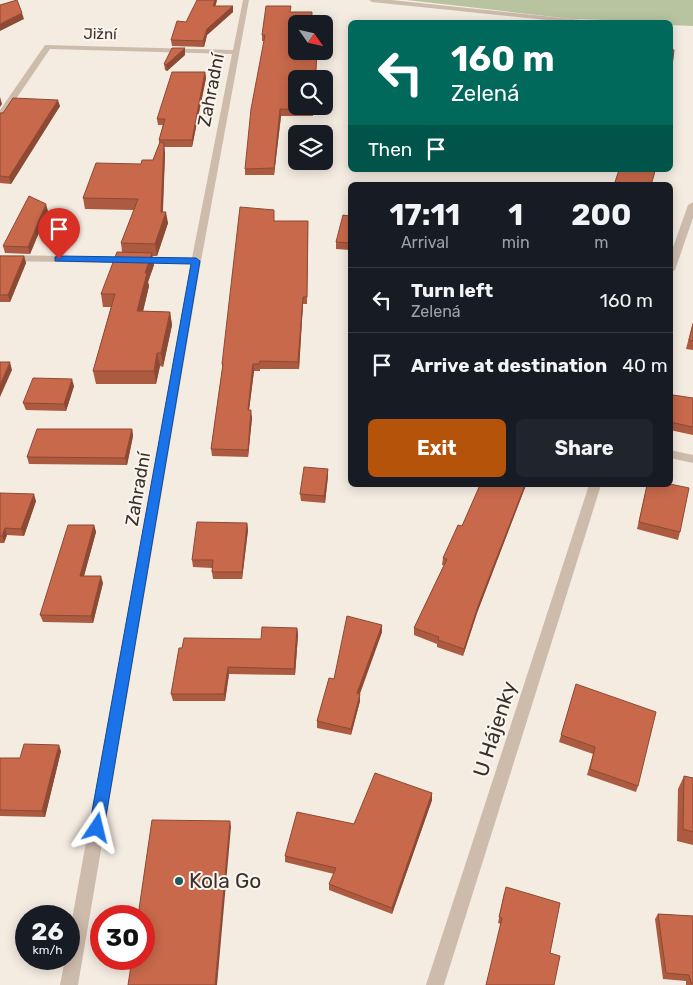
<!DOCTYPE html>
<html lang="en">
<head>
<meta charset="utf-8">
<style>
	:root { --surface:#171b24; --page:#20242c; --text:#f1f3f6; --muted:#9ea1a6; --line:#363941; --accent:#b45309 }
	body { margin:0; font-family:Rubik,sans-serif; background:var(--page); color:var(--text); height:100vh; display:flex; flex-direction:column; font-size:19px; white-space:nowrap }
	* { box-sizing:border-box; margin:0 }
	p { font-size:16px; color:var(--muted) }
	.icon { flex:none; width:28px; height:28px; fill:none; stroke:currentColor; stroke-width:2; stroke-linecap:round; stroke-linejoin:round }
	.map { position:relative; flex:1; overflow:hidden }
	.panel { position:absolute; left:348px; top:182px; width:325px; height:305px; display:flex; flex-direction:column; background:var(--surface); border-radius:8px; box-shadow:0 2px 12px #0003 }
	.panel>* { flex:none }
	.top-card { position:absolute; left:348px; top:20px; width:325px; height:152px; border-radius:8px; box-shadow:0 2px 12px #0003; background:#00695c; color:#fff; overflow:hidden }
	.needle { width:32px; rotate:124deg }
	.buttons { position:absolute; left:288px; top:15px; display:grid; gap:10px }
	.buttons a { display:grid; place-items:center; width:45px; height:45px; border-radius:8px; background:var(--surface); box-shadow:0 2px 12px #0003; font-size:25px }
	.speed { position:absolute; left:15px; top:905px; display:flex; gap:10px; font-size:25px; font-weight:700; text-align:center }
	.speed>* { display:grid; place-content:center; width:65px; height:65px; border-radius:50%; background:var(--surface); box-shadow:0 2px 12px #0003; line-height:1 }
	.speed small { font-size:12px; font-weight:400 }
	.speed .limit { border:8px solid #d22; background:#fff; color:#111 }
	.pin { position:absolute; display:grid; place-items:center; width:42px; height:42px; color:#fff; margin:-51px -21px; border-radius:50% 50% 50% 0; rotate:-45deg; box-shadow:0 0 5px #0007 }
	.pin .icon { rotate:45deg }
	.me { position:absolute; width:55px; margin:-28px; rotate:10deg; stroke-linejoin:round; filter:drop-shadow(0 0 4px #0008) }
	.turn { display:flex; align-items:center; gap:18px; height:105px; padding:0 20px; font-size:22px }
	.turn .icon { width:65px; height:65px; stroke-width:2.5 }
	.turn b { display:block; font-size:35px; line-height:42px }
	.then { display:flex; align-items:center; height:48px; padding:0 20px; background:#0003; gap:10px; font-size:19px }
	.eta { display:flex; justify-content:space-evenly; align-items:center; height:85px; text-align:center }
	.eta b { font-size:30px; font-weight:700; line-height:35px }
	.button { display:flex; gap:10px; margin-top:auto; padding:10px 20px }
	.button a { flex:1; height:58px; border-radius:8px; background:var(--accent); color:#fff; font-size:20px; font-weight:700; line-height:58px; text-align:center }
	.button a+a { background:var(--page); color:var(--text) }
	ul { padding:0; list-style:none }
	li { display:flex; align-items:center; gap:15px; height:65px; padding:0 20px; border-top:1px solid var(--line) }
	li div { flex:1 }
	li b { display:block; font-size:19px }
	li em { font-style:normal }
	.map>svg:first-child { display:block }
</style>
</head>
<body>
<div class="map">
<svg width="693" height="985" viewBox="0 0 693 985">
	<rect width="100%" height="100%" fill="#f4ebe1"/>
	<polygon fill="#b8c4a0" points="407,0 693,0 693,26 670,25 670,22 572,19"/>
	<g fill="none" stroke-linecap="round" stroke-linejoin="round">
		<g fill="#cdbbac" fill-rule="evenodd">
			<polygon points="243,0 249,0 201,261 78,985 60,985 65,959 69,959 69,936 191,264 0,261 0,255 192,258 232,54 50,49 3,118 0,118 0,110 45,45 233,50"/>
			<polygon points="369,0 391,0 581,20 584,22 566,22 372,2"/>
			<polygon points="693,202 693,218 675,270 670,273 670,256 688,205"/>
			<polygon points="670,450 693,455 693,463 670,458"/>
			<polygon points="589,485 601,485 444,985 426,985"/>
		</g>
	</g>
	<g fill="#ac5a40">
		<polygon points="217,0 215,6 233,6 233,12 207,35 204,47 172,46 171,40 186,22"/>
		<polygon points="291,12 313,55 317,55 316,79 296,79 314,106 313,116 281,116 274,175 245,175 245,169 264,41 262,41 262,35"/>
		<polygon points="185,55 167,71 165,70 164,64"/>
		<polygon points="205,72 206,78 192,147 164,147 165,154 163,212 168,223 157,256 152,256 154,265 148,282 149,286 143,311 170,312 172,325 163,367 160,366 156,384 96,384 93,371 111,307 103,307 101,294 122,252 121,243 134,210 85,209 83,198 141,164 153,160 159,144 159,140 163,125 158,125 157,119"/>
		<polygon points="60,106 11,184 0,183 0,113"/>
		<polygon points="48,211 30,254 5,253 3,246"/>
		<polygon points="350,216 350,250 336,249 336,242"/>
		<polygon points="274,217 274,221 308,221 307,304 303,304 299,369 260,369 260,371 254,371 249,410 252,418 248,457 212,456 211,449 222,370 222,364"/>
		<polygon points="0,256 24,256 26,263 10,302 0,302"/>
		<polygon points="693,322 693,350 686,349"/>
		<polygon points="74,386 66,411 26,410 23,403"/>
		<polygon points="693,398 693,435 670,430 670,406"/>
		<polygon points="132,429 133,436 127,465 29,464 27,457"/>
		<polygon points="328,469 328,476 325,503 301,501 300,494"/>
		<polygon points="480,485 526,485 477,613 463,656 437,647 437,644 414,635 414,628 444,565 442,565 443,558 462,526"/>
		<polygon points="647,485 670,485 680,532 678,540 637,529"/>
		<polygon points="0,493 36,501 24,536 7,535 4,543 0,543"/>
		<polygon points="247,523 248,530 242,579 213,579 212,572 212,568 193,567 192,560"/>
		<polygon points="94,525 96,532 84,576 103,583 93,623 43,622 40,615"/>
		<polygon points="382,625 382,632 360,694 360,701 351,735 317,728 317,721 334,679"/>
		<polygon points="297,628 298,635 295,675 229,674 225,701 173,701 171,694 182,648 261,639"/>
		<polygon points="576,684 638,786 636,792 587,775 593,754 559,742"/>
		<polygon points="61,751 45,817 0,816 0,759 20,758"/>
		<polygon points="684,776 693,778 693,845 677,841 678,789"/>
		<polygon points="432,793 432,800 392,914 329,890 329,884 334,874 285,862 285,856 354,824"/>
		<polygon points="504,893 550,953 501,924 498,923"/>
		<polygon points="658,914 693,916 693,985 686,985 686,981 663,979 655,919"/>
	</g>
	<g fill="#8c4a34">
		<polygon points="215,0 217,0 214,12 213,6"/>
		<polygon points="233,6 233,12 207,35 204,47 203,41 207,29"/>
		<polygon points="22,13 24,19 0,31 0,24"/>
		<polygon points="185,48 185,55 167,71 166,65"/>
		<polygon points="205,72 206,78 192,147 192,140"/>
		<polygon points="0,97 2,104 0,107"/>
		<polygon points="58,100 60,106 11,184 9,177"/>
		<polygon points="280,109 281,116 274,175 274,168"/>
		<polygon points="164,143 165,154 162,223 166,212 168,223 157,256 155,244 161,212"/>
		<polygon points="46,204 48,211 30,254 28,247"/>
		<polygon points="152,253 154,265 148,282 149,286 140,324 137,311 145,273"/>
		<polygon points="24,256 26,263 10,302 8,295"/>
		<polygon points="303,297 303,304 299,369 298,362"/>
		<polygon points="170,312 172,325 163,367 161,353"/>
		<polygon points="157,353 160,366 156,384 154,371"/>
		<polygon points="10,362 12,370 0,397 0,385"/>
		<polygon points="253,364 254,371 248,418 248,410"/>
		<polygon points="72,379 74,386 66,411 64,404"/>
		<polygon points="251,410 252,418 248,457 248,450"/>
		<polygon points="132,429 133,436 127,465 125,458"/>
		<polygon points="328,469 328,476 325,503 324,496"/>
		<polygon points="525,485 526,485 477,613 463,656 464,649 478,606"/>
		<polygon points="34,494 36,501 24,536 21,529"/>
		<polygon points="247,523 248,530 242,579 242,572"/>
		<polygon points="94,525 96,532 82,583 80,576"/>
		<polygon points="5,528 7,535 4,543 2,536"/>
		<polygon points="101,576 103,583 93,623 91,616"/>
		<polygon points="382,625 382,632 357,700 357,693"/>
		<polygon points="297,628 298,635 295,675 294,669"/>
		<polygon points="228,667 229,674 225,701 224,694"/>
		<polygon points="360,694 360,701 351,735 351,729"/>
		<polygon points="59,745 61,751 45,817 42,811"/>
		<polygon points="432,793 432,800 392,914 392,908"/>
		<polygon points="230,821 231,827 217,985 215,985"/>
	</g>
	<g fill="#c8694b" stroke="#8c4a34">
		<polygon points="17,0 22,13 0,24 0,5"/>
		<polygon points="197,0 215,0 213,6 233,6 207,29 203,41 171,40 177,21 186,22"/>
		<polygon points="266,6 291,6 290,12 312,12 312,24 296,24 296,51 313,51 313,55 317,55 315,79 296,79 296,106 313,106 313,110 280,109 274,168 245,169 251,109 265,35 262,35"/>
		<polygon points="172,48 185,48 166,65 164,64"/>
		<polygon points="670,49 674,50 670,83"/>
		<polygon points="172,72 205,72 192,140 159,140 165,119 157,119"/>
		<polygon points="13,98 58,100 9,177 0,176 0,113 3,113"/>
		<polygon points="160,142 164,143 161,212 166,212 155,244 121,243 138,199 83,198 96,163 141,164 142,160 153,160"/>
		<polygon points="619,170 655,170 654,175 651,185 614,185"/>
		<polygon points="29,196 46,204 28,247 3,246"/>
		<polygon points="240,207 274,210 274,221 308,221 307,297 303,297 298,362 260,361 259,364 253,364 248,410 251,410 248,450 211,449 223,364 222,364"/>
		<polygon points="343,215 350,216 350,243 336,242"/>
		<polygon points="117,252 152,253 145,273 147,273 137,311 170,312 161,353 157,353 154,371 93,371 115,294 101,294"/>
		<polygon points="0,256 24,256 8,295 0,295"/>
		<polygon points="693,324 693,341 689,340"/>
		<polygon points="0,362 10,362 0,385"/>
		<polygon points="33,378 72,379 64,404 23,403"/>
		<polygon points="673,395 693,398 693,427 670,422 670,407"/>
		<polygon points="37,429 132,429 125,458 27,457"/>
		<polygon points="304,467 328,469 324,496 300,494"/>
		<polygon points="670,484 689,488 680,532 639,522 647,485 670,485"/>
		<polygon points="480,485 525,485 478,606 464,649 438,640 439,637 414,628 447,559 443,558 458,525 462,526"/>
		<polygon points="0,493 34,494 21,529 5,528 2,536 0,536"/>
		<polygon points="197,522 247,523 242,572 212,572 213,560 192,560"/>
		<polygon points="68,525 94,525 80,576 101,576 91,616 40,615"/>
		<polygon points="347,616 382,625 357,693 360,694 351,729 317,721 329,678 334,679"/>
		<polygon points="262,627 297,628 294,669 228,667 224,694 171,694 179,648 182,648 184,638 261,639"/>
		<polygon points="576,684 656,712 638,786 590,769 595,747 561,735"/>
		<polygon points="24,744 59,745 42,811 0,810 0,758 20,758"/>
		<polygon points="375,773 432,793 392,908 329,884 336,868 285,856 297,812 354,824"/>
		<polygon points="684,776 693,778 693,832 683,829"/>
		<polygon points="152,820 230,821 215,985 128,985 132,959 144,959 144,916 138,916"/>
		<polygon points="506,887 560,903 550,953 560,956 554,985 486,985 502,918 499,917"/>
		<polygon points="658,914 693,916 693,983 691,983 689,975 666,973"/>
	</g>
	<polygon fill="#1a73e8" stroke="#114b97" points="59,256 196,258 200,261 104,828 102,834 97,836 91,834 89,828 191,264 55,261 55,257"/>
	<circle fill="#1f5a5e" stroke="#fbf5ee" stroke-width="2" cx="179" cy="881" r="5"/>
	<g text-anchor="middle" stroke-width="4" stroke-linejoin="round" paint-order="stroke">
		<g font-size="15" fill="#3b302b" stroke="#fbf5ee">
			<text transform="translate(100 34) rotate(1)" y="5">Jižní</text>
		</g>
		<g font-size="18" fill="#3b302b" stroke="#fbf5ee">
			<text transform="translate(211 90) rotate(-79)" y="6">Zahradní</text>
			<text transform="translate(138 489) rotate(-80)" y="6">Zahradní</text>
		</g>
		<g font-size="21" fill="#3b302b" stroke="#fbf5ee">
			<text transform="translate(495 729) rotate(-72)" y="7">U Hájenky</text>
		</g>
		<g font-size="21" fill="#3b302b" stroke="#fbf5ee" text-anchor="start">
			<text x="189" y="888">Kola Go</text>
		</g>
	</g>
</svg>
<div class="buttons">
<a><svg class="needle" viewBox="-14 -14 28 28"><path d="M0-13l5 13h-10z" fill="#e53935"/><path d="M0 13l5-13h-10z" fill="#9ea1a6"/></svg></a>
<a><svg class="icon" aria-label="search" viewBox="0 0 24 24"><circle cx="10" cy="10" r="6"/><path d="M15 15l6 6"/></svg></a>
<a><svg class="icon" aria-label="layers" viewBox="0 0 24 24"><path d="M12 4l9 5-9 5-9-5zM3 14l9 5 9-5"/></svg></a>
</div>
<div class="speed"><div>26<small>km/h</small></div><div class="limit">30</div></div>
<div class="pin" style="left:59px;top:259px;background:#d93025"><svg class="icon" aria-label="arrive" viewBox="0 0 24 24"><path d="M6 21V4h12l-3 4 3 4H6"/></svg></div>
<svg class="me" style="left:97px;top:828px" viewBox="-20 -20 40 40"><path d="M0-17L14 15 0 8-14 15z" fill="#1a73e8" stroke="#fff" stroke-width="4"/></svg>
<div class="top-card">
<div class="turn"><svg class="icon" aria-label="left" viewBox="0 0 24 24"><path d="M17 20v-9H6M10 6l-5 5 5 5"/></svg><div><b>160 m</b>Zelená</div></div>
<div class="then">Then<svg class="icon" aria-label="arrive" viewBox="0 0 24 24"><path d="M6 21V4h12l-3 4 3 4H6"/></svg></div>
</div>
<section class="panel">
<div class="eta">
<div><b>17:11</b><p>Arrival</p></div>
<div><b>1</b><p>min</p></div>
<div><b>200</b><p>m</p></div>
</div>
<ul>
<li><svg class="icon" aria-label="left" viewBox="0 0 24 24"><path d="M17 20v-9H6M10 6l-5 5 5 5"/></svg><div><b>Turn left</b><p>Zelená</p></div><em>160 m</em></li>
<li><svg class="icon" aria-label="arrive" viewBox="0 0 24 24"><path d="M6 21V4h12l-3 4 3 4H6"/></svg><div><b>Arrive at destination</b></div><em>40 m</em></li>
</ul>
<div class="button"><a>Exit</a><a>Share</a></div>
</section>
</div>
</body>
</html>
